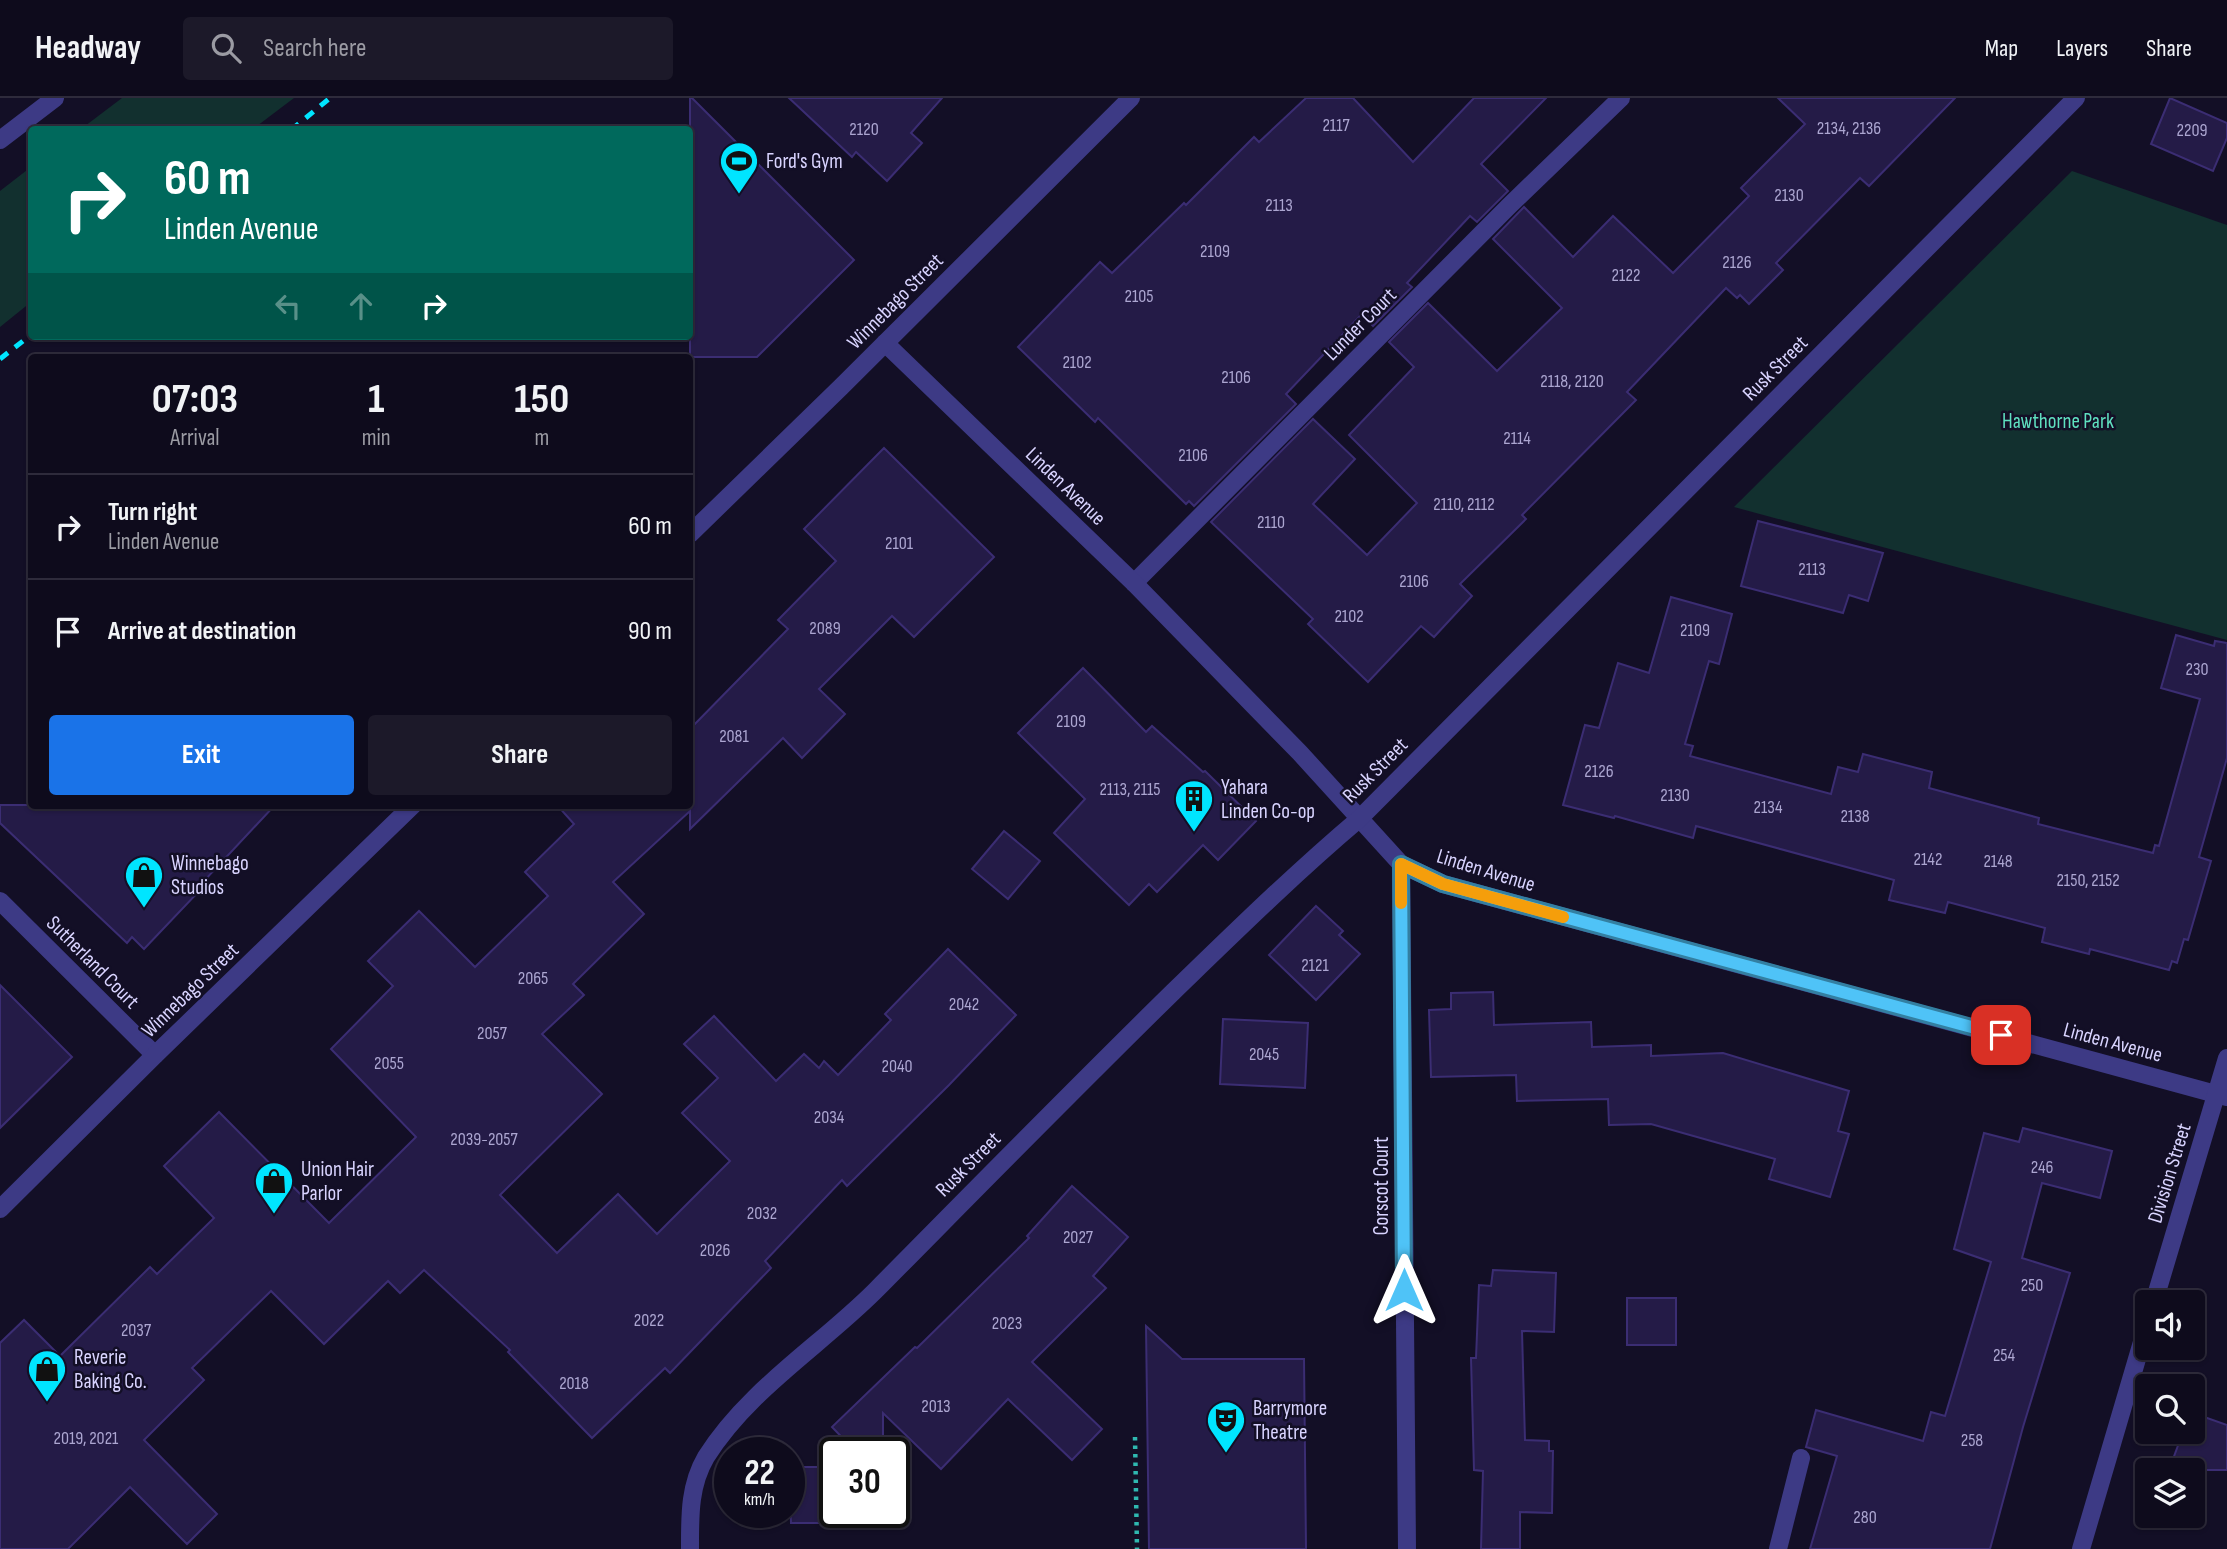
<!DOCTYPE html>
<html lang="en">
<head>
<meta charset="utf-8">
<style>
	:root { --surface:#0e0b1c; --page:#1c1929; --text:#f1f3f6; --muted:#9b9ba3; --line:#2e2b3b; --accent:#1a73e8 }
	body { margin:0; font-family:"Sofia Sans Condensed",sans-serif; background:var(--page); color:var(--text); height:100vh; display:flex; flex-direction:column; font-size:26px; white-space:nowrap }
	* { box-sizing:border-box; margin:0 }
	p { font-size:23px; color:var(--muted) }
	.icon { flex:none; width:38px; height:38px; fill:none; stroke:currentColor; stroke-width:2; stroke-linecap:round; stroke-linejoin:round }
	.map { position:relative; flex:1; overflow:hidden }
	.side { position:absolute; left:28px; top:256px; width:665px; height:455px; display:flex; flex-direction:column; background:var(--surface); border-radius:7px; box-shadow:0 2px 5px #0004,0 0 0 2px var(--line) }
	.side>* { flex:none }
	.top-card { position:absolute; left:28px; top:28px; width:665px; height:214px; border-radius:7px; box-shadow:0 2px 5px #0004,0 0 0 2px var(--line); background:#00695c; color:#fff; overflow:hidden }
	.controls { position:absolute; left:2135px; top:1192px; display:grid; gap:14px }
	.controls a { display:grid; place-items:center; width:70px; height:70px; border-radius:7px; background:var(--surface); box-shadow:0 2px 5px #0004,0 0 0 2px var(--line); font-size:35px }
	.speed { position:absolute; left:714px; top:1339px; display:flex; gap:14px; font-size:35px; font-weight:700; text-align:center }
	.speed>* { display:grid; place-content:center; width:91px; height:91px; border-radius:50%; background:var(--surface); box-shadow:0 2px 5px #0004,0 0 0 2px var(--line); line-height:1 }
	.speed small { font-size:18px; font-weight:400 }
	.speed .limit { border:4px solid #111; border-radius:10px; background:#fff; color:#111 }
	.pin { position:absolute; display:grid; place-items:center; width:60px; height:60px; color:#fff; margin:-30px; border-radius:14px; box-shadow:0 4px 10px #0006 }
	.me { position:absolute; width:77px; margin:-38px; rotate:0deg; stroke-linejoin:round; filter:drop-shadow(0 0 5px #0008) }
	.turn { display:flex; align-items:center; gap:24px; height:147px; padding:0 21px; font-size:32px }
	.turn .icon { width:91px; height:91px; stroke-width:2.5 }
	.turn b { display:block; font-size:49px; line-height:60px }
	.lanes { display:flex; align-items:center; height:66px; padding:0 21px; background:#0003; justify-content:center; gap:35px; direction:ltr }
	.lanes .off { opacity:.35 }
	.eta { display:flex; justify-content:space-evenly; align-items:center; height:119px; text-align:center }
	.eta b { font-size:42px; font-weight:700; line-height:49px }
	.action { display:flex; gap:14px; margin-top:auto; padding:14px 21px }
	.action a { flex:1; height:80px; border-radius:7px; background:var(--accent); color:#fff; font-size:28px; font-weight:700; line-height:80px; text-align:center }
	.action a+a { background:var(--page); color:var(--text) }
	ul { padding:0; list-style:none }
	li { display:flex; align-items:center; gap:21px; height:105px; padding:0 21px; border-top:2px solid var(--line) }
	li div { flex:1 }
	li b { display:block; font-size:26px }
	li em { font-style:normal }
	header { display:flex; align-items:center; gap:42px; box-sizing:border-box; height:98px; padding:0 35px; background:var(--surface); border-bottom:2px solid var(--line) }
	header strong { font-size:33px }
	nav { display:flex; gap:38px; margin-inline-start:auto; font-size:24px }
	.search { width:490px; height:63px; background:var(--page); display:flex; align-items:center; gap:18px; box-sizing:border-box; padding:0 24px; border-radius:7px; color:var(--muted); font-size:26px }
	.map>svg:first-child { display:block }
</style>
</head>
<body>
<header>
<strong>Headway</strong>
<div class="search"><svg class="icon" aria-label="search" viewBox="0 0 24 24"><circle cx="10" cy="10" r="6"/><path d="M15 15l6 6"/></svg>Search here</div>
<nav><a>Map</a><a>Layers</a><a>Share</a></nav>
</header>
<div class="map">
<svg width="2227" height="1451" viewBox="0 0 2227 1451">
	<rect width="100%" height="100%" fill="#130f26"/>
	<g fill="#12302f">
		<polygon points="122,0 294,0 253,31 81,31"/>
		<polygon points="31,69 31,204 0,229 0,93"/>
		<polygon points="2072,73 2227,127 2227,542 1734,409"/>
	</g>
	<g fill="#241b47" stroke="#3b2d73" stroke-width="2">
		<polygon points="690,0 692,0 854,162 757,259 690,259"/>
		<polygon points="789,0 942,0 911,35 922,45 887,83 856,54 852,59"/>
		<polygon points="1306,0 1353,0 1413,64 1474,0 1546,0 1481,66 1508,93 1477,124 1470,118 1407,185 1412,189 1373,228 1362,216 1286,296 1296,306 1194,408 1189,403 1186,406 1098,320 1095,324 1018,249 1100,164 1112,175 1184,105 1186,107 1254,39 1259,44"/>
		<polygon points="1778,0 1955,0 1869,88 1860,80 1776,165 1783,172 1749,206 1740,197 1737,200 1726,190 1627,294 1636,302 1522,417 1526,421 1460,486 1472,498 1434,539 1421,528 1368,584 1308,526 1313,521 1211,424 1313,321 1355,361 1313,406 1367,457 1417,405 1349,337 1414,269 1389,244 1428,205 1497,273 1562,210 1493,141 1524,109 1573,159 1613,118 1673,175 1749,98 1741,90 1805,26"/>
		<polygon points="2170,0 2227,25 2227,40 2213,73 2151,46"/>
		<polygon points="884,350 994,459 914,539 892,518 819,591 845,616 802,660 783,640 690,731 690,713 613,784 644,816 573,886 584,897 542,936 602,996 500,1097 557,1155 618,1096 657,1136 730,1063 682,1015 718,980 684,946 714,918 776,983 804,956 819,970 824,963 838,977 891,922 885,916 948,851 1016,917 949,987 847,1088 842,1082 765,1163 771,1170 670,1275 665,1270 592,1340 508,1254 510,1252 424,1172 400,1195 388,1183 324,1246 271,1193 192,1270 204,1282 144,1342 217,1416 187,1446 130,1389 68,1451 0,1451 0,1245 24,1222 60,1258 150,1169 157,1176 214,1120 164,1068 219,1014 329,1125 416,1039 331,951 393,888 368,863 419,813 475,869 548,798 525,774 574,726 557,707 690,707 690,631 788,531 778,522 836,463 804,431"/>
		<polygon points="1758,423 1883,455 1868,503 1849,497 1843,515 1741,488"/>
		<polygon points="1671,499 1732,516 1719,566 1709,563 1685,646 1693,648 1690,658 1831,696 1838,669 1858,674 1863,656 1932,674 1929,690 2039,720 2038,726 2153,755 2155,747 2159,748 2200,601 2161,590 2176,537 2214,548 2215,543 2227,545 2227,660 2199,759 2211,763 2188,842 2184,841 2177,865 2172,863 2169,872 2090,851 2089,856 2042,844 2045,830 1948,804 1945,815 1889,802 1894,782 1696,728 1693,740 1615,718 1614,720 1563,707 1585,627 1599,630 1618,565 1649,575"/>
		<polygon points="1083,570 1146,634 1152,628 1203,674 1205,673 1256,723 1218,762 1203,747 1157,794 1149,786 1129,807 1054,735 1085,701 1018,635"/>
		<polygon points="0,707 275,707 202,785 204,788 144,851 132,839 127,845 0,725"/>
		<polygon points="1004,733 1040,763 1008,801 972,771"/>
		<polygon points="1316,808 1343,833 1339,837 1360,856 1316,902 1269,857"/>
		<polygon points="0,887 72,959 0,1030"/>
		<polygon points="1493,894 1494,927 1591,924 1592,949 1651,947 1651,958 1723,955 1849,993 1838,1033 1849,1036 1830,1099 1769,1081 1775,1061 1651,1026 1609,1027 1608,1001 1517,1003 1516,977 1431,979 1429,912 1451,911 1451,895"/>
		<polygon points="1223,921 1308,925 1305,990 1220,986"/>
		<polygon points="2023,1030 2112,1053 2100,1100 2042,1085 2022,1160 2070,1175 2023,1329 1990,1451 1810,1451 1837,1358 1806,1349 1816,1312 1923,1343 1931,1314 1945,1318 1991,1164 1954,1151 1984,1035 2019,1044"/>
		<polygon points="1072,1088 1128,1139 1093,1178 1106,1190 1032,1264 1102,1331 1072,1362 1008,1301 941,1371 883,1315 883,1354 856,1354 832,1329 915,1249 917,1250 1029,1140 1027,1138"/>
		<polygon points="1493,1172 1556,1175 1554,1234 1522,1233 1525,1342 1549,1343 1549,1353 1553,1353 1552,1415 1520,1414 1520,1451 1481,1451 1483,1373 1474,1372 1471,1260 1476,1260 1479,1187 1491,1188"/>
		<rect x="1627" y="1200" width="49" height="47"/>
		<polygon points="1146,1228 1182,1261 1304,1261 1306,1451 1149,1451"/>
		<polygon points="2193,1315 2227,1327 2227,1372 2169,1372 2183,1334 2193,1334"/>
		<polygon points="823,1366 835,1366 835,1414 883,1414 883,1425 791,1425 789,1375 791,1375 791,1369 823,1369"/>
	</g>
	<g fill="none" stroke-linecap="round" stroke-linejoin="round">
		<polyline stroke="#2fb8b0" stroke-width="4.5" stroke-dasharray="3.5 5" stroke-linecap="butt" points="1135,1339 1137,1451"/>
		<g stroke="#3d3a85" stroke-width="18">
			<polyline points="1134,485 1509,108 1621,0"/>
			<polyline points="1778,1451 1801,1360"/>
		</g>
		<g stroke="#3d3a85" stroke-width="18">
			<polyline points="0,42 55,0"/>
			<polyline points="885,245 1134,485 1300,655 1401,766 1443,786 2227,999"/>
			<polyline points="1401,766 1407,1451"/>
			<polyline points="0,803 155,957"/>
			<polyline points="2154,1204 2227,960"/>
			<path d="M690 1451C690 1419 689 1388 706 1359 748 1292 820 1248 875 1193 974 1093 1073 992 1173 894 1234 835 1294 776 1359 721L2076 0"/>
			<polyline points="2081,1451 2147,1227"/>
		</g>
		<g stroke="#3d3a85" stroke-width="18">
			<polyline points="690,436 841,289 1131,0"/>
			<polyline points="0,1111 155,957 413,707"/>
		</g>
		<g stroke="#00e5ff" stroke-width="5" stroke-dasharray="10 9" stroke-linecap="butt">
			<polyline points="291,32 330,0"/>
			<polyline points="0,261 32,236"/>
		</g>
	</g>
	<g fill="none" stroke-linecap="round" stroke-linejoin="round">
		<g stroke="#337fa1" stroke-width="18">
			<polyline id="route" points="1404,1192 1401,766 1443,786 2001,937"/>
		</g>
		<use href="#route" stroke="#4fc3f7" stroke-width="12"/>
		<polyline stroke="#f59e0b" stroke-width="12" points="1401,805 1401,766 1443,786 1563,819"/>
	</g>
	<defs>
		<g id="stadium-pin" transform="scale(2.0125)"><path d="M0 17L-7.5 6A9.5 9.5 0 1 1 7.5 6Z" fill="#00e5ff" stroke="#130f26"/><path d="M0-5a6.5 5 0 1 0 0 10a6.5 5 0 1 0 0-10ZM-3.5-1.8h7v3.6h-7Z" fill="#111"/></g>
		<g id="building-pin" transform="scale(2.0125)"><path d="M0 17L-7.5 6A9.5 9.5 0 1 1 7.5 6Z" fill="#00e5ff" stroke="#130f26"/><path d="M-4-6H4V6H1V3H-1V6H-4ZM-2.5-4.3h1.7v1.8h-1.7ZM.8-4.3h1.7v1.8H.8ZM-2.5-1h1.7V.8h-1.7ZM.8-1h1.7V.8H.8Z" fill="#111"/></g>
		<g id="shop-pin" transform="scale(2.0125)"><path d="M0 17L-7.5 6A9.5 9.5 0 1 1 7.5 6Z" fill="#00e5ff" stroke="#130f26"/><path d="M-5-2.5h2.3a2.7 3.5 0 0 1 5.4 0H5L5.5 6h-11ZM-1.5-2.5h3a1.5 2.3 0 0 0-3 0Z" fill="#111"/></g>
		<g id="theatre-pin" transform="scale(2.0125)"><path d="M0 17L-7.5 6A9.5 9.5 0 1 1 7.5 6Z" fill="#00e5ff" stroke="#130f26"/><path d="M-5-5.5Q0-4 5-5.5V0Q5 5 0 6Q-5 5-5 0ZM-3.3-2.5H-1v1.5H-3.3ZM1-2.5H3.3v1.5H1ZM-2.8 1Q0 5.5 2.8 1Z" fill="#111"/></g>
	</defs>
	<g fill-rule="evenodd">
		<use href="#stadium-pin" x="739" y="63"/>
		<use href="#building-pin" x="1194" y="701"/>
		<use href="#shop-pin" x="144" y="777"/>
		<use href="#shop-pin" x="274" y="1083"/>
		<use href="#shop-pin" x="47" y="1271"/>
		<use href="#theatre-pin" x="1226" y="1322"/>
	</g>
	<g text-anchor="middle" stroke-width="5" stroke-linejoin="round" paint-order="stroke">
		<g font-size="18" fill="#aca6d1">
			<text x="1336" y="33">2117</text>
			<text x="1849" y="36">2134, 2136</text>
			<text x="864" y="37">2120</text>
			<text x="2192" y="38">2209</text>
			<text x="1789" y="103">2130</text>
			<text x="1279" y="113">2113</text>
			<text x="1215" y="159">2109</text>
			<text x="1737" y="170">2126</text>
			<text x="1626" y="183">2122</text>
			<text x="1139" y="204">2105</text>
			<text x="1077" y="270">2102</text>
			<text x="1236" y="285">2106</text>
			<text x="1572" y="289">2118, 2120</text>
			<text x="1517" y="346">2114</text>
			<text x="1193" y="363">2106</text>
			<text x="1464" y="412">2110, 2112</text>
			<text x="1271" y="430">2110</text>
			<text x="899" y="451">2101</text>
			<text x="1812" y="477">2113</text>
			<text x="1414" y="489">2106</text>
			<text x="1349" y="524">2102</text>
			<text x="825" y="536">2089</text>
			<text x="1695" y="538">2109</text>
			<text x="2197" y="577">230</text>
			<text x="1071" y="629">2109</text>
			<text x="734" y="644">2081</text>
			<text x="1599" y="679">2126</text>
			<text x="1130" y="697">2113, 2115</text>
			<text x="1675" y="703">2130</text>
			<text x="1768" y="715">2134</text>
			<text x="1855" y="724">2138</text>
			<text x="1928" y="767">2142</text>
			<text x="1998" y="769">2148</text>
			<text x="2088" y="788">2150, 2152</text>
			<text x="1315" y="873">2121</text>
			<text x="533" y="886">2065</text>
			<text x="964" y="912">2042</text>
			<text x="492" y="941">2057</text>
			<text x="1264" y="962">2045</text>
			<text x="389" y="971">2055</text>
			<text x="897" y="974">2040</text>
			<text x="829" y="1025">2034</text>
			<text x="484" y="1047">2039-2057</text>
			<text x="2042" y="1075">246</text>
			<text x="762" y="1121">2032</text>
			<text x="1078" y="1145">2027</text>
			<text x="715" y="1158">2026</text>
			<text x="2032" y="1193">250</text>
			<text x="649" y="1228">2022</text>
			<text x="1007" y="1231">2023</text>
			<text x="136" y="1238">2037</text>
			<text x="2004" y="1263">254</text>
			<text x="574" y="1291">2018</text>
			<text x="936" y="1314">2013</text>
			<text x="86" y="1346">2019, 2021</text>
			<text x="1972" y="1348">258</text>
			<text x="1865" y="1425">280</text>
		</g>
		<g font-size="21" fill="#d9d4ff" stroke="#130f26" text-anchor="start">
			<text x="766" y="70">Ford's Gym</text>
			<text x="1221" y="696">Yahara<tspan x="1221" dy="24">Linden Co-op</tspan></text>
			<text x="171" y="772">Winnebago<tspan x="171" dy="24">Studios</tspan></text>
			<text x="301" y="1078">Union Hair<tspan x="301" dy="24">Parlor</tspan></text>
			<text x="74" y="1266">Reverie<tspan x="74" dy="24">Baking Co.</tspan></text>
			<text x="1253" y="1317">Barrymore<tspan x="1253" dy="24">Theatre</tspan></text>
		</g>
		<g font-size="21" fill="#d9d4ff" stroke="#130f26">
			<text transform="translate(895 203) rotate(-45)" y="7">Winnebago Street</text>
			<text transform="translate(1360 226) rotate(-45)" y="7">Lunder Court</text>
			<text transform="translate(1775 270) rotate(-45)" y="7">Rusk Street</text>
			<text transform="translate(1066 388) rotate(44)" y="7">Linden Avenue</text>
			<text transform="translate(1375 672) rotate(-45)" y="7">Rusk Street</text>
			<text transform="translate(1486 772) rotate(17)" y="7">Linden Avenue</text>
			<text transform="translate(93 864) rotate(45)" y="7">Sutherland Court</text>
			<text transform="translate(190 892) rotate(-44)" y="7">Winnebago Street</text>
			<text transform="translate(2113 944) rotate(15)" y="7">Linden Avenue</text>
			<text transform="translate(968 1066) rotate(-45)" y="7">Rusk Street</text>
			<text transform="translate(2169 1075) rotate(-73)" y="7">Division Street</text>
			<text transform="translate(1381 1088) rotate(-90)" y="7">Corscot Court</text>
		</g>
		<g font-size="21" fill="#5fe0c0" stroke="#130f26">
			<text x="2058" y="330">Hawthorne Park</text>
		</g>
	</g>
</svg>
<div class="controls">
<a><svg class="icon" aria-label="sound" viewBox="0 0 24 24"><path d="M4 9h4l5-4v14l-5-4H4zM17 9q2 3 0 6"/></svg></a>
<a><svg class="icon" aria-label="search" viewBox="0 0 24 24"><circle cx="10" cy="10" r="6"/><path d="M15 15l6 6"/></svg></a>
<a><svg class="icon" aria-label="layers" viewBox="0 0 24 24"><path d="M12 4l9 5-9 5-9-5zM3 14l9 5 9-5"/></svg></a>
</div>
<div class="speed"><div>22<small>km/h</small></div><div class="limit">30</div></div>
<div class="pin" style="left:2001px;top:937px;background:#d93025"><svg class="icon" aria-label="arrive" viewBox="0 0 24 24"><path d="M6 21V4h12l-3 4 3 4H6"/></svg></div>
<svg class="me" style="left:1404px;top:1192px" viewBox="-20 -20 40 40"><path d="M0-17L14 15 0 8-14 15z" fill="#4fc3f7" stroke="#fff" stroke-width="4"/></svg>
<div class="top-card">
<div class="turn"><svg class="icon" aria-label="right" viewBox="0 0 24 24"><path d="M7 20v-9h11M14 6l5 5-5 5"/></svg><div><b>60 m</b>Linden Avenue</div></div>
<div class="lanes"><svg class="icon off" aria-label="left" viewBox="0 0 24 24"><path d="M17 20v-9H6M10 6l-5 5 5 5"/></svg><svg class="icon off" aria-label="ahead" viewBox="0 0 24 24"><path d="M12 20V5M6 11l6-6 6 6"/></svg><svg class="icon" aria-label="right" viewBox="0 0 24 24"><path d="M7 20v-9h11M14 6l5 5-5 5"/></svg></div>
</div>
<section class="side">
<div class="eta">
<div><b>07:03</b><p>Arrival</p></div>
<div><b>1</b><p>min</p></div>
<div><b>150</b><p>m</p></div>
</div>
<ul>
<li><svg class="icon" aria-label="right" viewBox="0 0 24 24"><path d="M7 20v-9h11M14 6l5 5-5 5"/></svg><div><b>Turn right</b><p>Linden Avenue</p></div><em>60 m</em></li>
<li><svg class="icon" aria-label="arrive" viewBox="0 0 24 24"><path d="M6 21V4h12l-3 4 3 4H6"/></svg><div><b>Arrive at destination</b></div><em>90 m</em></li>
</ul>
<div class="action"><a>Exit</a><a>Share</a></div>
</section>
</div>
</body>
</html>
